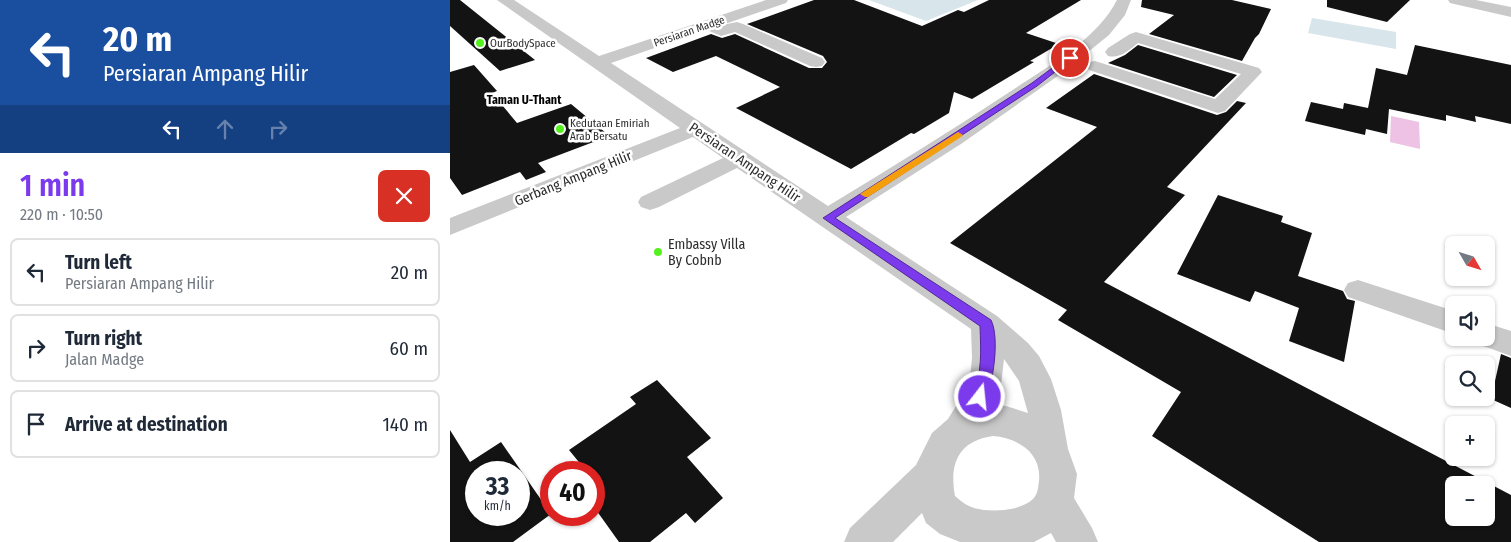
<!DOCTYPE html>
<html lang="en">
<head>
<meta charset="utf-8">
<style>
	:root { --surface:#fff; --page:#f6f6f7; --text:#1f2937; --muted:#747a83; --line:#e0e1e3; --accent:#7c3aed }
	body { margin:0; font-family:"Fira Sans Condensed",sans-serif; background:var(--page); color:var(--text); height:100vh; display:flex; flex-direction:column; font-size:19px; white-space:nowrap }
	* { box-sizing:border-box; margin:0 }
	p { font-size:16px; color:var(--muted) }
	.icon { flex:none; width:28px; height:28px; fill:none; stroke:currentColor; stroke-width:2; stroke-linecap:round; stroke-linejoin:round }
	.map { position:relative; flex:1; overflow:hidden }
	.drawer { display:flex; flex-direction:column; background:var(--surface); width:450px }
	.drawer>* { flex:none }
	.banner { background:#1a4fa0; color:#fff; overflow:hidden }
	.needle { width:32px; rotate:129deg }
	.tools { position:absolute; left:995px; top:236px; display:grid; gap:10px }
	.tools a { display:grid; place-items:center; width:50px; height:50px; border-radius:8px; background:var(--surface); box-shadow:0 1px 4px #0004; font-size:25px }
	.speed { position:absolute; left:15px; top:461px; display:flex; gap:10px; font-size:25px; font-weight:700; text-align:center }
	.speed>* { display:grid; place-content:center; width:65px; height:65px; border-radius:50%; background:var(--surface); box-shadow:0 1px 4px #0004; line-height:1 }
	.speed small { font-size:12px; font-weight:400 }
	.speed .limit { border:8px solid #d22; background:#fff; color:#111 }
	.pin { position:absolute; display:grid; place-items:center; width:42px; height:42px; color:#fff; margin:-21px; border:2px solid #fff; border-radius:50%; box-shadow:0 1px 5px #0007 }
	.me { position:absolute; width:55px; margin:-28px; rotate:16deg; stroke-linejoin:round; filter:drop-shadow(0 0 4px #0008) }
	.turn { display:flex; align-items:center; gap:18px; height:105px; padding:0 20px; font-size:22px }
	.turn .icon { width:65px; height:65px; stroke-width:2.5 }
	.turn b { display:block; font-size:35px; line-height:42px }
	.lanes { display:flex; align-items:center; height:48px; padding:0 20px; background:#0003; justify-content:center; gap:25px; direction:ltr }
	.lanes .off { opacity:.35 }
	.round { display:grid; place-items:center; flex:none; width:52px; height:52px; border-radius:8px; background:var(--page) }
	.headline { display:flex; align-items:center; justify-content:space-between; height:85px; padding:0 20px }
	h1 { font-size:30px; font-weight:600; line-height:38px; color:var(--accent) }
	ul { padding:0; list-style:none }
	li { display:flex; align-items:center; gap:15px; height:68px; margin:0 10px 8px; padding:0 10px; border:2px solid var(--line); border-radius:8px }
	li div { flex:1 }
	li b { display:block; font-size:19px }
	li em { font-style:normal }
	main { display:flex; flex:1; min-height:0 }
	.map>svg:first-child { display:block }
</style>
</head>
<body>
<main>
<section class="drawer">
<div class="banner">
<div class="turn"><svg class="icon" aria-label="left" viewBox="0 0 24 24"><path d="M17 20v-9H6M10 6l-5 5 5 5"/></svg><div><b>20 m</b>Persiaran Ampang Hilir</div></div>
<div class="lanes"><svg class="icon" aria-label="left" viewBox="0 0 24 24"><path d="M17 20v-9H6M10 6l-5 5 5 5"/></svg><svg class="icon off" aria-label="ahead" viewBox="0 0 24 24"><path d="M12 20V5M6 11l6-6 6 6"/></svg><svg class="icon off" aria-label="right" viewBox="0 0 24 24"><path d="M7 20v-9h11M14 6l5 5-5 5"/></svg></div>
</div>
<div class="headline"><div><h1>1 min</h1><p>220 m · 10:50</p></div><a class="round" style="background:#d93025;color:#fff"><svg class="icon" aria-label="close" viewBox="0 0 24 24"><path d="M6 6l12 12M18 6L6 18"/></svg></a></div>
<ul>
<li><svg class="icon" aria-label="left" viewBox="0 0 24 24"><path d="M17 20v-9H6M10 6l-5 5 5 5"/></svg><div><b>Turn left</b><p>Persiaran Ampang Hilir</p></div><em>20 m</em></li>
<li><svg class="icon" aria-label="right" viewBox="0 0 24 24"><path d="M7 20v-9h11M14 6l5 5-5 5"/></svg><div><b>Turn right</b><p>Jalan Madge</p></div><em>60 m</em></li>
<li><svg class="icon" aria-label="arrive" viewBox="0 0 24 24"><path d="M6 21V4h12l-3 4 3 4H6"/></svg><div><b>Arrive at destination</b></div><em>140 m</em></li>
</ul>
</section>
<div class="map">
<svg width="1061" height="542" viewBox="0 0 1061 542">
	<rect width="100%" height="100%" fill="#fff"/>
	<g fill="#d8e5eb">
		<polygon points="419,0 528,0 476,21"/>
		<polygon points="862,18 946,32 946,49 858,33"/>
	</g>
	<polygon fill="#edc2e4" points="941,116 969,122 970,149 940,142"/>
	<g fill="#131313" fill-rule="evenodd">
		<polygon points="0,0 10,0 85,60 50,71 0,26"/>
		<polygon points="364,0 404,0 472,26 508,10 514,12 539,0 631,0 576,33 609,44 580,61 584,62 522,99 504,92 499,113 464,134 461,133 401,169 286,108 330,87 266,56 223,72 196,58 261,34 272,38 285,34 359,68 372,68 377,62 373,56 297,24"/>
		<polygon points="692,0 782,0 821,9 809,34 805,38 792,61 699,34 724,15 691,7"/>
		<polygon points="877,0 960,0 937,22 877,7"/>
		<polygon points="688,45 787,75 764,97 658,63 675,55"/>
		<polygon points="965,45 1061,65 1061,124 1025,116 1026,122 996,115 996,121 939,109 937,134 916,129 915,135 855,121 861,102 893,109 894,103 918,108 926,68 957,75"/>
		<polygon points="24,65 47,91 42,93 67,123 121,104 156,133 150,135 154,138 88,163 96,172 76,180 70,172 12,195 0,178 0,72"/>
		<path d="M644 74 767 115 776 112 787 101 796 103 717 187 735 195 654 282 1061 495V542H869L702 436 731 392 608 320 617 310 500 243 647 127 596 108ZM1004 485H1036V518H1004Z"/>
		<polygon points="768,195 833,216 831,222 862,233 848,276 893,291 897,299 905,301 894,362 839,341 849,308 805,291 800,302 727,274"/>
		<polygon points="1051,354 1061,358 1061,408 1041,399"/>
		<polygon points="207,380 261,438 237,457 273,498 245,523 236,513 200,542 169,542 144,507 144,472 137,472 119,450 186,404 180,397"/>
		<path d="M0 430 20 462 51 442 101 514 63 542H0ZM26 472H69V515H26Z"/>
	</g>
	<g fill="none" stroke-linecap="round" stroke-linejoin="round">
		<g fill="#c9c9c9" fill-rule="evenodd">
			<path d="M47 0H64L149 56 316 0H338L336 3 272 25 287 22 293 24 372 58 375 62 372 66 366 67 360 66 285 32 271 36 257 30 161 63 378 206C439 169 499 132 558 93 595 68 647 40 667 0H681L675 15 659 35 612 73 511 144 396 217 547 316 578 343 589 356 601 379 611 410 618 449 627 474 624 498 642 528 648 542H606L601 533 584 542H510L490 534 476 523 472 513 443 542H394L400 528 466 465 482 433 498 419 516 390 520 378 522 358 521 329 287 168 209 207 200 210 191 207 188 202 191 197 273 158 243 137 0 235V218L230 128ZM554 359 569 381 578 413 556 406 542 405 551 385ZM543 436C568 438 592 453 589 481 588 487 588 494 583 499 570 512 533 514 517 505 513 503 509 499 505 496 499 464 508 441 543 436Z"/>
			<polygon points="998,0 1026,0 1061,7 1061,17 1000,3"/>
			<path d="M686 32 809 68 812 72 775 111 768 113 639 70 636 66 639 62 645 61 765 99 791 74 688 43C679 50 670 59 658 56L655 52 658 48 680 34Z"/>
			<polygon points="908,280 1004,311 1004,334 898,297 894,290 898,283"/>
			<polygon points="1036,323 1061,331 1061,356 1025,343 1022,338 1036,338"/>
		</g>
	</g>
	<path fill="#7c3aed" stroke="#51269a" d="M617 57 623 58 587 86 385 218 541 320C550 338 543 384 535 401L530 403 525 401 523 397C532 371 531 353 530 326L373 218 582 83Z"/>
	<polygon fill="#f59e0b" points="508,132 513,135 511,137 418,197 415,197 410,194"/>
	<g fill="#54f11f" stroke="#fff" stroke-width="2">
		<circle cx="30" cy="43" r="5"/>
		<circle cx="110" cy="129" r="5"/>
		<circle cx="208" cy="252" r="5"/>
	</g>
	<g text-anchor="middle" stroke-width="5" stroke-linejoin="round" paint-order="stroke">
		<g font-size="11" fill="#2c2c2c" stroke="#fff">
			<text transform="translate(239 31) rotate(-19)" y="4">Persiaran Madge</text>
		</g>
		<g font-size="11" fill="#2c2c2c" stroke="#fff" text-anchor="start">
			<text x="40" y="47">OurBodySpace</text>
			<text x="120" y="127">Kedutaan Emiriah<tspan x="120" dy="13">Arab Bersatu</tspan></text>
		</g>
		<g font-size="12" font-weight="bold" fill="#000" stroke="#fff">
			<text x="74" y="104">Taman U-Thant</text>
		</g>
		<g font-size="14" fill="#2c2c2c" stroke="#fff">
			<text transform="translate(295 162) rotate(34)" y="5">Persiaran Ampang Hilir</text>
			<text transform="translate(123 178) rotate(-22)" y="5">Gerbang Ampang Hilir</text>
		</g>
		<g font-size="14" fill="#2c2c2c" stroke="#fff" text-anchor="start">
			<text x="218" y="249">Embassy Villa<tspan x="218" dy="16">By Cobnb</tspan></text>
		</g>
	</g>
</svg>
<div class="tools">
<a><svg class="needle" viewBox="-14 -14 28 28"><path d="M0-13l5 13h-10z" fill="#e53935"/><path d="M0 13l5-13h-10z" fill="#747a83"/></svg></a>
<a><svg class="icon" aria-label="sound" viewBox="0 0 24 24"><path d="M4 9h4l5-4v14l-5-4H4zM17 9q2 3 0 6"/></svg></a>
<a><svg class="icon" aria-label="search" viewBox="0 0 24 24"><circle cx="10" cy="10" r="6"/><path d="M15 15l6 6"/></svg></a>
<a>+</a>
<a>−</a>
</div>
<div class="speed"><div>33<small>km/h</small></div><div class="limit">40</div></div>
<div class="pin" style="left:620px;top:58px;background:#d93025"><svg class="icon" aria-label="arrive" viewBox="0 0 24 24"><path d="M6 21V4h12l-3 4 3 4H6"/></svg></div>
<svg class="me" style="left:530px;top:397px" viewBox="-20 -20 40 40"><circle r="17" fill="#7c3aed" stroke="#fff" stroke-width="3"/><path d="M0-11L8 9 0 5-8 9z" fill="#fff"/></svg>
</div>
</main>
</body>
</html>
